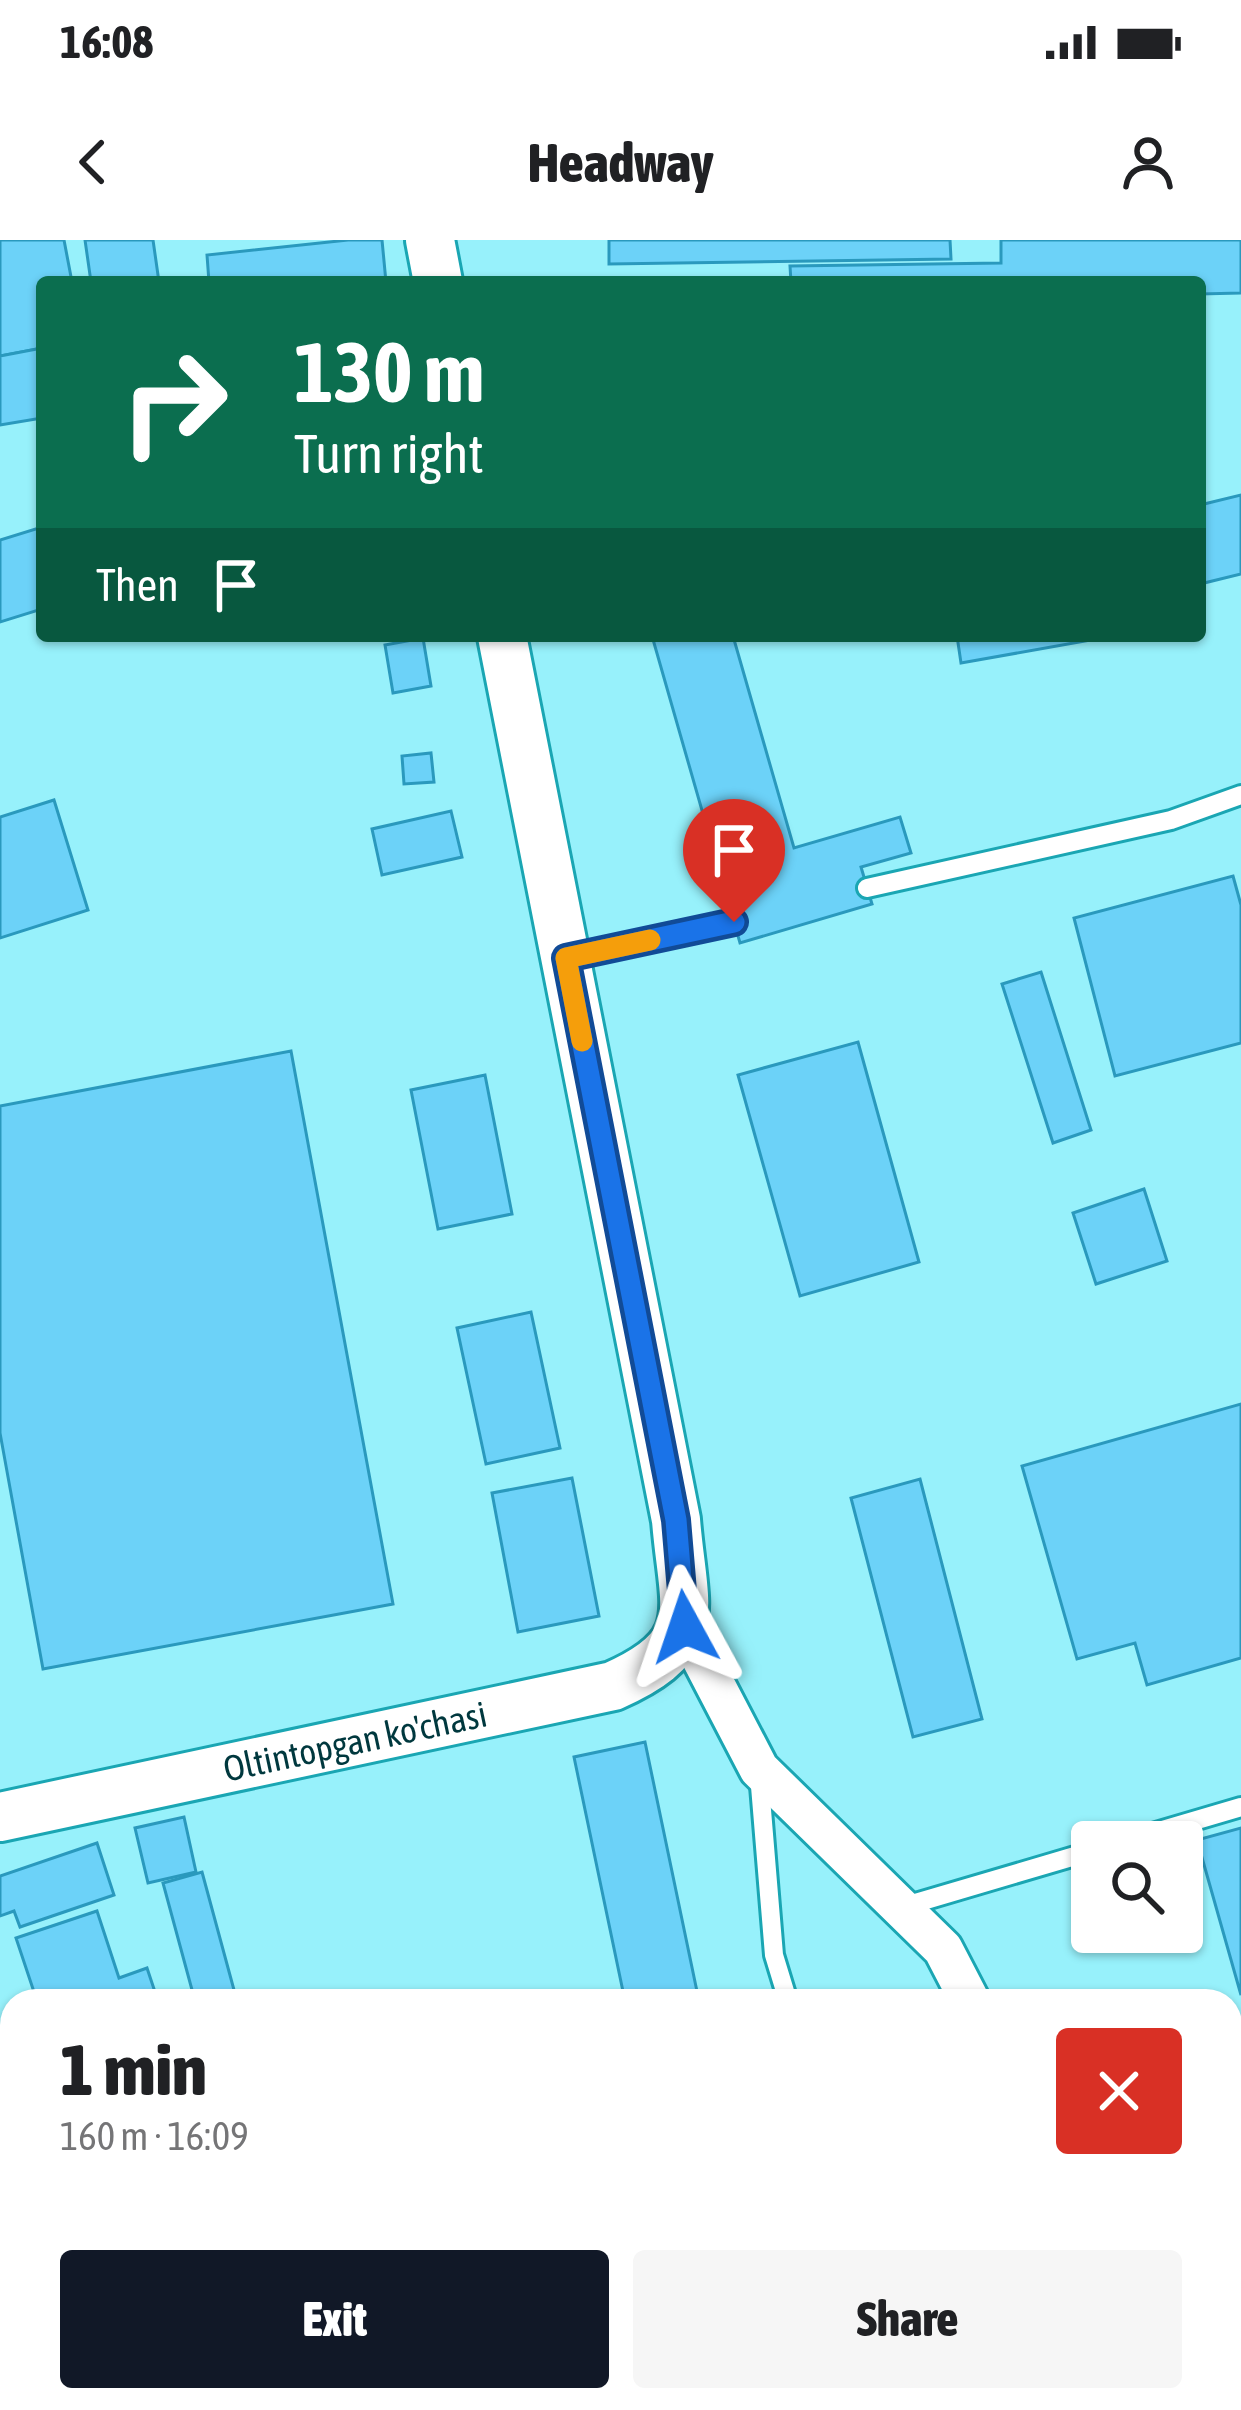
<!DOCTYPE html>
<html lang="en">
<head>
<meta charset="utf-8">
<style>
	:root { --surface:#fff; --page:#f6f6f6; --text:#202124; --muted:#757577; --accent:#111827 }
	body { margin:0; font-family:"Asap Condensed",sans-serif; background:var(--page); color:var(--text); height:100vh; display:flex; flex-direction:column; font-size:45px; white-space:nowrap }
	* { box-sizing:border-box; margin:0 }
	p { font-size:39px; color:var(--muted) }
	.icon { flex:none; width:66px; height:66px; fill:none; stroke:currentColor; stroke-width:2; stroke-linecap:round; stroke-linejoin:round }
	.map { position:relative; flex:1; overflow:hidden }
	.panel { position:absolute; left:0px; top:1749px; width:1242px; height:423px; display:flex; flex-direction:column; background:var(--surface); border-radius:36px 36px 0 0; box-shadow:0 3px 9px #0004 }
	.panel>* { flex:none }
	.banner { position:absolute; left:36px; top:36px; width:1170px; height:366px; border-radius:12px; box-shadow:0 3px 9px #0004; background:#0b6e4f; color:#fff; overflow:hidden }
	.buttons { position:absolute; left:1071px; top:1581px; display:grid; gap:24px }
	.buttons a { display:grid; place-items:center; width:132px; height:132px; border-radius:12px; background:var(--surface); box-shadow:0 3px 9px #0004; font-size:60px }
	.pin { position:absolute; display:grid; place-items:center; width:102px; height:102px; color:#fff; margin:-123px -51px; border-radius:50% 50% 50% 0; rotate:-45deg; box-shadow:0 0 12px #0007 }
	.pin .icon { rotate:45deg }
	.me { position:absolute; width:132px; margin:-66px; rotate:355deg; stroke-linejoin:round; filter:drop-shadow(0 0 9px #0008) }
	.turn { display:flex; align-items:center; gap:42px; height:252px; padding:0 60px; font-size:54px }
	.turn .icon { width:156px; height:156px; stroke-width:2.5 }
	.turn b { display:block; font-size:84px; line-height:102px }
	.then { display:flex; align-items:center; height:114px; padding:0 60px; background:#0003; gap:24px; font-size:45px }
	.round { display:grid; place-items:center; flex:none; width:126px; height:126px; border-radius:12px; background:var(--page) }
	.head { display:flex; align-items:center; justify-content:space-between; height:204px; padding:0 60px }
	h1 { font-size:72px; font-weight:800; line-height:90px }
	.primary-button { display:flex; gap:24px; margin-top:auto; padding:24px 60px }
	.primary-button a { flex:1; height:138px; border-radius:12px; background:var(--accent); color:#fff; font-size:48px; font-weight:800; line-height:138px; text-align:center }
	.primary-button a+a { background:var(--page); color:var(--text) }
	.status { display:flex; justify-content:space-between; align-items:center; height:84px; padding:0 60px; background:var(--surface); direction:ltr }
	.status svg { height:33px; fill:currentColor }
	header { display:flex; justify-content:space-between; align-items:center; height:156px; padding:0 60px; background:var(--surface); font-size:54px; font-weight:800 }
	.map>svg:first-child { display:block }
</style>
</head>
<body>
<div class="status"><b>16:08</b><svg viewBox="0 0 49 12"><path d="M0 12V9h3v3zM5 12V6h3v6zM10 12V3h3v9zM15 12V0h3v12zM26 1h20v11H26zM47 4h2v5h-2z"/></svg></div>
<header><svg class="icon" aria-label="back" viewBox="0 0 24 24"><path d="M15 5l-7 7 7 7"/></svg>Headway<svg class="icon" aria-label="person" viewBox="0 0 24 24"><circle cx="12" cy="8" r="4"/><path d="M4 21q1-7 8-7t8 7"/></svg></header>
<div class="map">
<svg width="1241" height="2170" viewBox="0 0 1241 2170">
	<rect width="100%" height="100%" fill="#97f1fb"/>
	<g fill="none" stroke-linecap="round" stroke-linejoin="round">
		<g stroke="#edb4ae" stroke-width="10">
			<polyline points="0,1895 12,1929"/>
			<polyline points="100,2160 104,2170"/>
		</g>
	</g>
	<g fill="#6cd2f8" stroke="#2a99bd" stroke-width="3">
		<polygon points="0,0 64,0 72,42 42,42 42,108 0,116"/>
		<polygon points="85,0 153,0 159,42 91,42"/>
		<polygon points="348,0 382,0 386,42 209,42 207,15"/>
		<polygon points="609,0 950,0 951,19 609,24"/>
		<polygon points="1001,0 1241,0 1241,53 1200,54 1200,42 791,42 790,26 1001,23"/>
		<polygon points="42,108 42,178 0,185 0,116"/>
		<polygon points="1241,255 1241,334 1200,344 1200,265"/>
		<polygon points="42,287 42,369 0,382 0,300"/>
		<polygon points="652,396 733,396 794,608 900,577 911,613 861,627 872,664 740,703"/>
		<polygon points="957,396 1113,396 961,423"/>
		<polygon points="423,398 431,446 393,453 385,405"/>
		<polygon points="431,513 434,542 404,544 402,516"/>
		<polygon points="54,560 88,670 0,698 0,577"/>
		<polygon points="451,571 462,617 382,635 372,589"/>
		<polygon points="1233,636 1241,665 1241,803 1115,836 1074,678"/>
		<polygon points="1041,732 1091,890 1053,903 1002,744"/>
		<polygon points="858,802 919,1022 800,1056 738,835"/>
		<polygon points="291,811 393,1364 43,1429 0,1193 0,866"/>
		<polygon points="485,835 512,974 438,989 411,850"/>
		<polygon points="1144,949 1167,1021 1096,1044 1073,973"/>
		<polygon points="531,1072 560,1208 486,1224 457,1088"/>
		<polygon points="1241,1164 1241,1418 1147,1445 1135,1403 1077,1419 1022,1226"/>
		<polygon points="572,1238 599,1376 518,1392 492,1253"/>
		<polygon points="920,1239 982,1479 913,1497 851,1258"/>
		<polygon points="645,1502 699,1761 625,1761 574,1517"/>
		<polygon points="184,1577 196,1632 148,1643 135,1588"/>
		<polygon points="1241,1588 1241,1755 1197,1600"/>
		<polygon points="97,1603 114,1655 20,1687 14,1671 0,1676 0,1636"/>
		<polygon points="202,1632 237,1761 195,1761 163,1643"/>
		<polygon points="97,1671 119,1738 147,1728 158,1761 37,1761 16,1698"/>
		<polygon points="1241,1803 1241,1878 1230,1881 1230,1806"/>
		<polygon points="1241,1956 1241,2013 1230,1973 1230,1960"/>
		<polygon points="1241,2137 1241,2170 1161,2170 1180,2160 1230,2160 1230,2141"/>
		<polygon points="167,2160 338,2160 311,2170 172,2170"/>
		<polygon points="338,2160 474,2160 444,2170 368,2170 365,2162 341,2170"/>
		<polygon points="668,2160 782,2160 782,2170 669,2170"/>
	</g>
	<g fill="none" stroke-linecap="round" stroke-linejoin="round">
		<g stroke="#1aa6b3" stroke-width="24">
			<g id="service">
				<polyline points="867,648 1171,580 1241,555"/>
				<polyline points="566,719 734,682"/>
				<polyline points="759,1534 774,1715 788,1761"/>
				<polyline points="1122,1602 1241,1567"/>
				<polyline points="902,1667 1092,1611"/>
				<polyline points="506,2170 542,2160"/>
			</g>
		</g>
		<g stroke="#1aa6b3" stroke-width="45">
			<g id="minor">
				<polyline points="685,1387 759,1529 943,1709 970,1761"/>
				<polyline points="1083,2160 1086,2170"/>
			</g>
		</g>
		<g stroke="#1aa6b3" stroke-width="54">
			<g id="tertiary">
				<polyline points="430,0 438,42"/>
				<path id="s1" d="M0 1577 613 1446C708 1404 683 1369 676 1280L502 396"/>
			</g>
		</g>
		<use href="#service" stroke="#fff" stroke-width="18"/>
		<use href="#minor" stroke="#fff" stroke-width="39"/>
		<use href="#tertiary" stroke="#fff" stroke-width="48"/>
	</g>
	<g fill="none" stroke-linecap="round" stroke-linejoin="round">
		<g stroke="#114b97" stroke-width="30">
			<polyline id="route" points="685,1387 676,1280 566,718 734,682"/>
		</g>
		<use href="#route" stroke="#1a73e8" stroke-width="21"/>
		<polyline stroke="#f59e0b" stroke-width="21" points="582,801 566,718 650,700"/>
	</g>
	<g text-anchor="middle" stroke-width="12" stroke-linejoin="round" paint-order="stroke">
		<g font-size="36" fill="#00383e" stroke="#97f1fb">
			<text dy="13" stroke="none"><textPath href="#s1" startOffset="363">Oltintopgan ko'chasi</textPath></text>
		</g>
	</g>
</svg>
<div class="buttons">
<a><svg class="icon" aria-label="search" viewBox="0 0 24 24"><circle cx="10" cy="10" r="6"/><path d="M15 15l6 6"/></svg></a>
</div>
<div class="pin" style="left:734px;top:682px;background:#d93025"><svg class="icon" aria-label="arrive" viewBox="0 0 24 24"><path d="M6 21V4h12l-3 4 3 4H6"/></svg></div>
<svg class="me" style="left:685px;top:1387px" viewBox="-20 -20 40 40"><path d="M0-17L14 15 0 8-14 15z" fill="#1a73e8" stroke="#fff" stroke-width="4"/></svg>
<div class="banner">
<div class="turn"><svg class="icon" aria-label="right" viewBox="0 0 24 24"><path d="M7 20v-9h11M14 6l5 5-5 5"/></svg><div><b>130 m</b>Turn right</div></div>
<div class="then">Then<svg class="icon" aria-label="arrive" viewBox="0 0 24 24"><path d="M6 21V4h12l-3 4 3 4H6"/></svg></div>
</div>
<section class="panel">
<div class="head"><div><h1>1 min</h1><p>160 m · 16:09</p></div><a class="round" style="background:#d93025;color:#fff"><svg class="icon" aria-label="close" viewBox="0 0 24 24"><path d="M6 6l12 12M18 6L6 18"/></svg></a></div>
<div class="primary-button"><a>Exit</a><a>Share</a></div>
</section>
</div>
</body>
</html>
